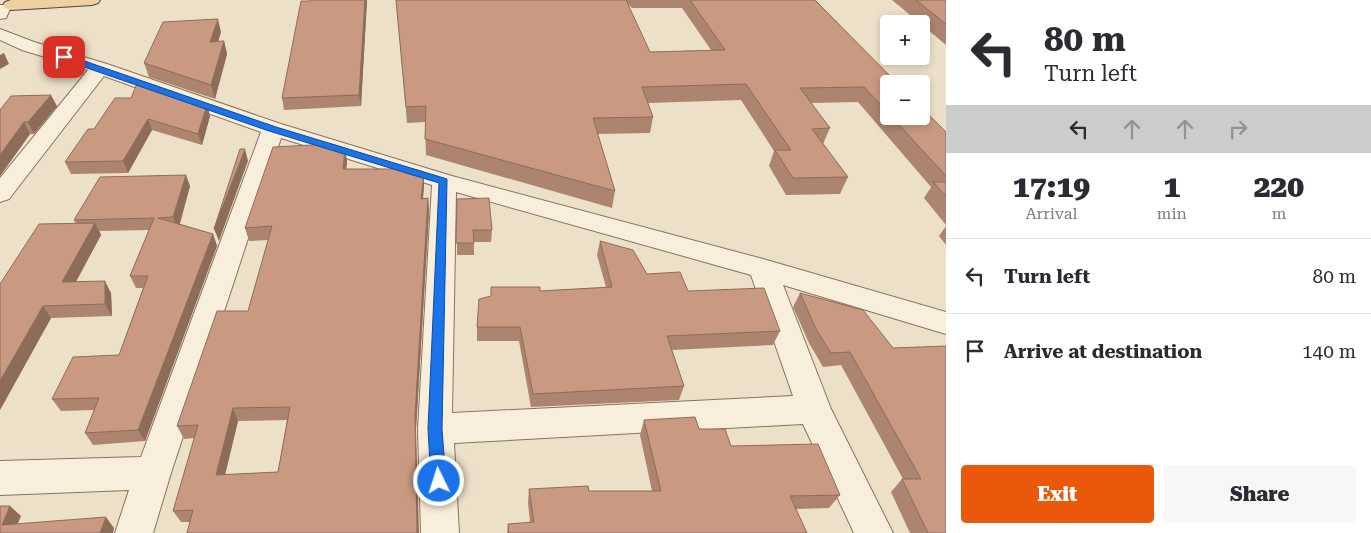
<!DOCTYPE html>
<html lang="en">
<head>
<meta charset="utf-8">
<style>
	:root { --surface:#fff; --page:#f7f7f7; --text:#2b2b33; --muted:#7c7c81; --line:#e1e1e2; --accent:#ea580c }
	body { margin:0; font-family:"Roboto Serif",serif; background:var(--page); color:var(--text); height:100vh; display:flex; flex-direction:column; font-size:19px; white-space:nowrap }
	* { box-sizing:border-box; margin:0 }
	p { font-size:16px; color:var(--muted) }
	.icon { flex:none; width:28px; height:28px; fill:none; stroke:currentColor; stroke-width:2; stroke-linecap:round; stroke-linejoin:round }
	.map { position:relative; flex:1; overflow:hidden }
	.panel { display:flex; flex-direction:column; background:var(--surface); width:425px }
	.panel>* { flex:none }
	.top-card { background:#fff; color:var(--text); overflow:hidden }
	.controls { position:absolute; left:880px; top:15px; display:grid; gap:10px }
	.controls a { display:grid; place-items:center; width:50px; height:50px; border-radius:5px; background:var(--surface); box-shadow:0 2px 8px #0003; font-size:25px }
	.pin { position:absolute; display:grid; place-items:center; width:42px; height:42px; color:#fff; margin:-21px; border-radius:10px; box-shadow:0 2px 8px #0006 }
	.me { position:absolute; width:55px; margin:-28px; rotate:356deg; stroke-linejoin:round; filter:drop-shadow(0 0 4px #0008) }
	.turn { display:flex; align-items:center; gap:18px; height:105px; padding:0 15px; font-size:22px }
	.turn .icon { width:65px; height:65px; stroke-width:2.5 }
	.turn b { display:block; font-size:35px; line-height:42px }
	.lanes { display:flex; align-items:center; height:48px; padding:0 15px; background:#0003; justify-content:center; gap:25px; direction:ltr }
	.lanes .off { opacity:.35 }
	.eta { display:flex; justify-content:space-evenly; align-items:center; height:85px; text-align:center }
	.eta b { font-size:30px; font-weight:800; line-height:35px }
	.cta { display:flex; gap:10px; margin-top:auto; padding:10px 15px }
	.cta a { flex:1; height:58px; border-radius:5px; background:var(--accent); color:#fff; font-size:20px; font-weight:800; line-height:58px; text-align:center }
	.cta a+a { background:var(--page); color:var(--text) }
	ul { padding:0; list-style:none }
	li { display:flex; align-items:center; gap:15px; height:75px; padding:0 15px; border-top:1px solid var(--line) }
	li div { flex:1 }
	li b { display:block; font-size:19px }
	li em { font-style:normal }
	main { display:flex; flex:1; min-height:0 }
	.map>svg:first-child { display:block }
</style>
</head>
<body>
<main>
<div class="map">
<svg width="946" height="533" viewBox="0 0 946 533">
	<rect width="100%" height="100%" fill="#ede0c9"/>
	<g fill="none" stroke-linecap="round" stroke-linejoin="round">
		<g stroke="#88725e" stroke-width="2">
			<g id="minor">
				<polygon points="0,5 8,5 10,9 6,18 0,19"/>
				<path d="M0 29 34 42 107 64 281 124 452 176 763 259 946 312V334L783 285 831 409 893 533H854L803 424 454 443 459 533H421L418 429 432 185 281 138 171 473 153 533H115L129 490 0 495V461L141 457 261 132 104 76 9 199 0 202V178L88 70 22 50 0 40ZM456 192 751 275 793 396 452 413Z"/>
			</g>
		</g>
		<g stroke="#574132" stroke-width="2">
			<polygon id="major" points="11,0 100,0 98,3 92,5 11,10 5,8 3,5 5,2"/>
		</g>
		<use href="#minor" fill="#f8eedc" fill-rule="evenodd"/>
		<use href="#major" fill="#edd1a3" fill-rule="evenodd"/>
	</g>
	<g fill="#ad846f" fill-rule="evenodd">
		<polygon points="367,0 361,106 284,110 282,98 310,1"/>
		<path d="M396 0H815L889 84V116H921L946 132V225L924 198 931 187 858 102 811 103 830 128 823 144 848 177 840 194 786 195 769 166 774 151 741 100 648 103 653 117 650 133 598 134 615 191 612 208 426 155 425 122 407 123ZM627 3 632 8H682L711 50 650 52Z"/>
		<polygon points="892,0 946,0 946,45 921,24"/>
		<polygon points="221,32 218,41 224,41 227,54 215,99 149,77 144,63"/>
		<polygon points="207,105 210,116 202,145 152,130 128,173 71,174 65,162 94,129"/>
		<polygon points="57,106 34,134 30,134 0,176 0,110"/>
		<path d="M347 161 346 169 424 172V185L423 198H428L429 211 416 429 190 522H181L173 511 195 438 184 439 177 426 248 311 269 240 249 241 245 228ZM287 420 278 472 225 475 238 421Z"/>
		<polygon points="190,186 180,224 213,234 217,246 145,441 93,445 85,433 94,410 61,411 52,399 119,355 143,288 136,288 130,276 149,230 99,231 101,235 76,282 111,293 112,316 51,318 0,410 76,224 74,220"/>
		<polygon points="457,199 492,230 491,242 474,242 474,255 457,255"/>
		<polygon points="946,226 946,245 939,236"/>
		<polygon points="600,241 647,274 688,291 780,331 773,345 672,350 684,386 679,400 531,407 519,341 477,341 477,327 491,296 491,287 540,291 606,287 597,255"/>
		<polygon points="800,293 863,310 946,533 910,533 891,492 902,479 903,479 841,365 823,367 809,343 793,307"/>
		<polygon points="644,420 699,429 731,446 840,495 829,508 796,509 807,533 507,533 508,524 530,523 528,503 529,489 589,491 652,491 640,435"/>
	</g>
	<g fill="#8d6c5a">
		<polygon points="365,0 367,0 361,106 359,95"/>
		<polygon points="218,19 221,32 214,55 210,42"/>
		<polygon points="224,41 227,54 215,99 211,85"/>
		<polygon points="4,53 9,64 0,69 0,55"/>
		<polygon points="51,95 57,106 34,134 28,122"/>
		<polygon points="207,105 210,116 202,145 198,134"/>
		<polygon points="148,119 152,130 128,173 123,161"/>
		<polygon points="24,122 30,134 0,176 0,155"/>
		<polygon points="345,148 347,161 345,181 343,169"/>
		<polygon points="245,149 248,161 219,241 214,229"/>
		<polygon points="424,172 424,185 422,212 421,199"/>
		<polygon points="186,175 190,186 178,229 173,217"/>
		<polygon points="428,198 429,211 416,429 419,533 417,533 415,416"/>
		<polygon points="95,223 101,235 69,294 62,282"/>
		<polygon points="213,234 217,246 145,441 138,430"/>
		<polygon points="105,281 111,293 112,316 105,304"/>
		<polygon points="43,306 51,318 0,410 0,381"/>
		<polygon points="233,408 238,421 222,487 216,475"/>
		<polygon points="10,506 21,516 14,533 2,525"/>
		<polygon points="106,517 114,528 113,533 100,533"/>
	</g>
	<g fill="#c99a81" stroke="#8d6c5a" fill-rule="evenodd">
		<polygon points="310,0 365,0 359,95 282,98 301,1 310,1"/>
		<polygon points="396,0 626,0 650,52 725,50 690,0 815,0 898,84 889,84 889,113 864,87 800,88 830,128 812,129 848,177 793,178 775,150 791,150 746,84 642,87 653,117 593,118 615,191 425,139 426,106 406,107"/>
		<polygon points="916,0 946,0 946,24"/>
		<polygon points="218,19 210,42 224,41 211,85 144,63 163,22"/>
		<polygon points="138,81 207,105 198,134 148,119 123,161 65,162 88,129 94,129 115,98 131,98"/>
		<polygon points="51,95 28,122 24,122 0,155 0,110 11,96"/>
		<polygon points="921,107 946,132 946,176 891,116 921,116"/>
		<path d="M331 144 345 148 343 169H413L424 172 421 199 428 198 415 416 417 533H187L193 510 173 511 198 425 177 426 217 311H248L272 226 245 228 273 147ZM290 407 278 472 216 475 233 408Z"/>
		<polygon points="240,149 245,149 214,229"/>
		<polygon points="186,175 173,217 158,218 213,234 138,430 85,433 99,398 52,399 73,357 119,355 148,276 130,276 154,218 74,220 100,177"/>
		<polygon points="933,182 946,182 946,196"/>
		<polygon points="489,198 492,230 473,230 474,243 456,243 457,199"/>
		<polygon points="95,223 62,282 105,281 105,304 43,306 0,381 0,284 39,224"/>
		<polygon points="600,241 633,250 647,274 680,272 688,291 764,288 780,331 667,336 684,386 533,394 520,327 477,327 479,299 491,296 491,287 540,287 540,291 612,287"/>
		<polygon points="800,293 863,310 893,348 946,346 946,533 928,533 902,479 921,479 850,352 831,353 816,329"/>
		<polygon points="695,417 699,429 725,429 731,446 818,444 840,495 790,496 807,533 509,533 508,524 534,522 529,489 588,486 589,491 661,491 644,420"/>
		<polygon points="0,506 10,506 2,525 106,517 100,533 0,533"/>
	</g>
	<polygon fill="#1a73e8" stroke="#114b97" points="61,55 67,55 276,127 447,179 442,429 446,481 444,486 439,488 434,486 431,481 428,429 439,183 269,131 61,59"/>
</svg>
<div class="controls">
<a>+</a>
<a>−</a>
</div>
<div class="pin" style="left:64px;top:57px;background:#d93025"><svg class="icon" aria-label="arrive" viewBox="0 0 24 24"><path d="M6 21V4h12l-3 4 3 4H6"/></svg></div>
<svg class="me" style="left:439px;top:481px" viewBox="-20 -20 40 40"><circle r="17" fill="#1a73e8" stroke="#fff" stroke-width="3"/><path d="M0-11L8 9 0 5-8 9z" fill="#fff"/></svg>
</div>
<section class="panel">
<div class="top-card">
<div class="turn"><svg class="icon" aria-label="left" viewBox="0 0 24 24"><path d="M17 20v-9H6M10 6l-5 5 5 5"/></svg><div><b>80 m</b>Turn left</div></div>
<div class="lanes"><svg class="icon" aria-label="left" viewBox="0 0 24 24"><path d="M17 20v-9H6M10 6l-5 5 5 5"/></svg><svg class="icon off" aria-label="ahead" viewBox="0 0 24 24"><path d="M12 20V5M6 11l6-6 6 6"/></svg><svg class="icon off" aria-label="ahead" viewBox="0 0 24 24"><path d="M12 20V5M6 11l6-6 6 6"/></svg><svg class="icon off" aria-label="right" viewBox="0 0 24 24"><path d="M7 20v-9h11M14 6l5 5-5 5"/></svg></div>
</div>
<div class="eta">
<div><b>17:19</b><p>Arrival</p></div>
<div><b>1</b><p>min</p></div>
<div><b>220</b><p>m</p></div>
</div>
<ul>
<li><svg class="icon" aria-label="left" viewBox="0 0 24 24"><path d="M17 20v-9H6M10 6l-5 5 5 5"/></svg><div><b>Turn left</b></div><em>80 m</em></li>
<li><svg class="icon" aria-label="arrive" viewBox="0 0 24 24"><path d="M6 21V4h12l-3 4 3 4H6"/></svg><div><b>Arrive at destination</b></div><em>140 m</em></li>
</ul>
<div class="cta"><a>Exit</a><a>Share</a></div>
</section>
</main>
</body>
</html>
